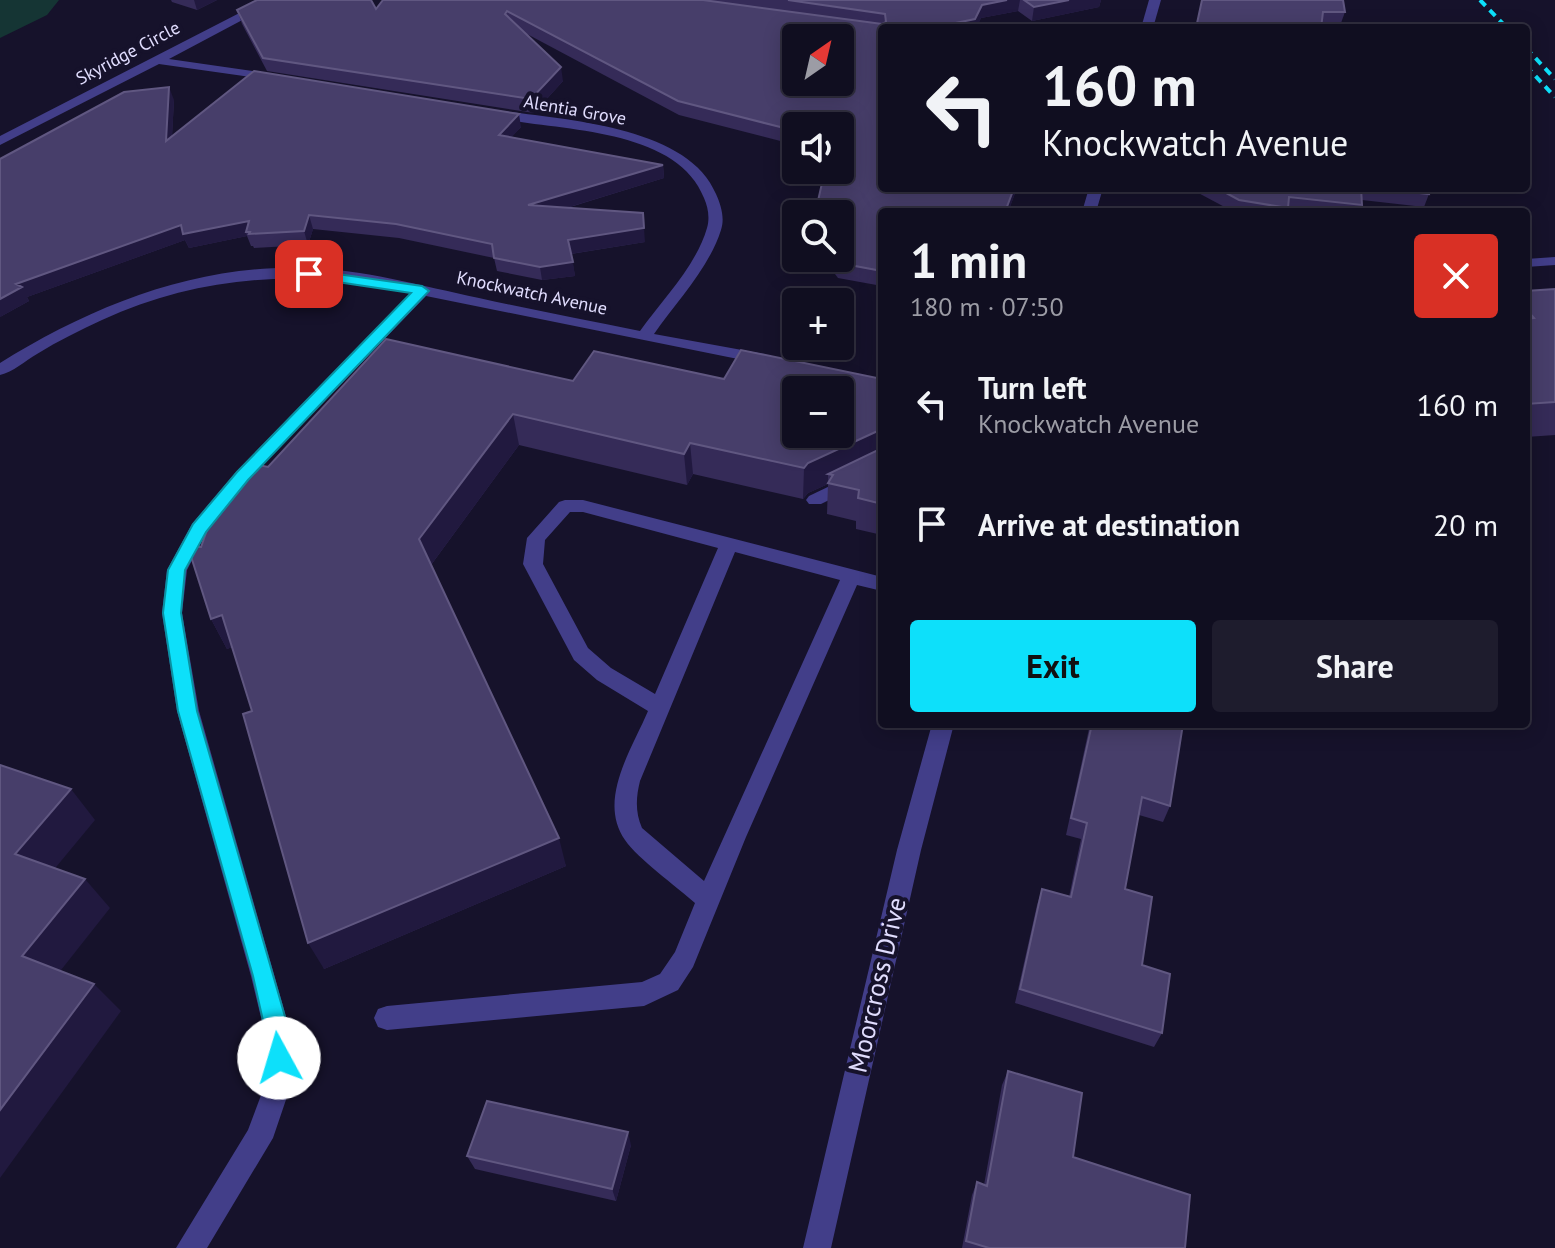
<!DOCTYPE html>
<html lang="en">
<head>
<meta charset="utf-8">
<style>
	:root { --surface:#100e20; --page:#1e1c2d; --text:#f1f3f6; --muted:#9c9ca5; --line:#302e3e; --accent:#0de0fa }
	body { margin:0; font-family:"PT Sans",sans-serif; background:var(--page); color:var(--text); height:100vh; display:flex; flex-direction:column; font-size:30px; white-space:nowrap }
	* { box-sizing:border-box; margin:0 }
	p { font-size:26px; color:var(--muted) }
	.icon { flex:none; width:44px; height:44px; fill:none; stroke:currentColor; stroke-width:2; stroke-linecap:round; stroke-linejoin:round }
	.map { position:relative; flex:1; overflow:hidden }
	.details { position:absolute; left:878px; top:208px; width:652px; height:520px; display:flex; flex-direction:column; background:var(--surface); border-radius:8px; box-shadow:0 4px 20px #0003,0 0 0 2px var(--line) }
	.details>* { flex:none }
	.banner { position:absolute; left:878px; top:24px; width:652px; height:168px; border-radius:8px; box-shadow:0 4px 20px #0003,0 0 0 2px var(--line); background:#100e20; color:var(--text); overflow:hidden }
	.needle { width:52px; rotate:34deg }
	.tools { position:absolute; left:782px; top:24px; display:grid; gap:16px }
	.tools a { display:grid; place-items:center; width:72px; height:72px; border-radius:8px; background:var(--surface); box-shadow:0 4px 20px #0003,0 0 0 2px var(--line); font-size:40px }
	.pin { position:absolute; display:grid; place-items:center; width:68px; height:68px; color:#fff; margin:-34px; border-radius:16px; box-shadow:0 4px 12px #0006 }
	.me { position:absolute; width:88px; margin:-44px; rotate:354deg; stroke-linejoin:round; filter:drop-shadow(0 0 6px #0008) }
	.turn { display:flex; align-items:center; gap:28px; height:168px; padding:0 32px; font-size:36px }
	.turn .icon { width:104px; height:104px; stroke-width:2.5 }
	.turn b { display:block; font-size:56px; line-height:68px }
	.round { display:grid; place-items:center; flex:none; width:84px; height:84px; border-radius:8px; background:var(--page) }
	.overview { display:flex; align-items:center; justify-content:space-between; height:136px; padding:0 32px }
	h1 { font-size:48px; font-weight:800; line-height:60px }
	.action { display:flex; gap:16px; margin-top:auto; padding:16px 32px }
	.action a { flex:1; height:92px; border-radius:8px; background:var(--accent); color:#111; font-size:32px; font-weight:800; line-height:92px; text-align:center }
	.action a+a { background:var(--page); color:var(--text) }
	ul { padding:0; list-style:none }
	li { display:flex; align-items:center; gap:24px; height:120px; padding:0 32px }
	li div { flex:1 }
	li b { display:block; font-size:30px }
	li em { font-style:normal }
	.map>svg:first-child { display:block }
</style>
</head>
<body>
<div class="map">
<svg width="1555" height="1248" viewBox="0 0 1555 1248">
	<rect width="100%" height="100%" fill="#16122b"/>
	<polygon fill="#153534" points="0,0 59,0 47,15 0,38"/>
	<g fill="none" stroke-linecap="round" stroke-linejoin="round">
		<g fill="#423e89" fill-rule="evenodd">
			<polygon points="882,461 882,474 821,504 809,504 806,500 809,496"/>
			<path d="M565 500H583L882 577V591L857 585 746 837 693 967 678 990 644 1006 387 1030 378 1027 374 1018 378 1009 387 1006 642 982 660 974 675 952 695 903C676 886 638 859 625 840 597 800 632 749 648 711L597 680 574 660 523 564 527 538 559 502ZM570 512H583L718 548 655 694 611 668 588 648 543 564 545 540ZM735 552 840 580 704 881 642 828C635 812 636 797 640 781Z"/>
		</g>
		<g fill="#423e89" fill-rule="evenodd">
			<polygon points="265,0 280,0 169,59 274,74 280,78 278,81 159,64 0,145 0,136"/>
			<path d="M495 110C559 119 688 125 716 194 721 205 725 218 721 230 709 268 677 301 654 334L764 354 772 359 764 364 728 357 426 296 248 480 206 533 187 570 182 613 199 711 291 1034 292 1082 273 1138 207 1248H176L248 1130 266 1082 265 1034 251 976 177 711 162 613 167 570 192 524 236 472 412 292C306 269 202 274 102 320 80 330 58 341 37 354 25 361 13 372 0 375V363C91 306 196 264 305 268 364 269 421 286 479 298 532 310 586 320 640 331 663 299 696 266 707 228 710 218 708 207 704 198 676 126 554 131 490 117V111Z"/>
		</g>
		<g fill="#423e89" fill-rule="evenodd">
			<polygon points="1149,0 1161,0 1153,28 1141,28"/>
			<polygon points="1089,188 1103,188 1096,212 1082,212"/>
			<polygon points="1555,257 1555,265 1526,267 1526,259"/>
			<polygon points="932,724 954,724 921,850 831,1248 803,1248 897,850"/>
		</g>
		<g stroke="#0de0fa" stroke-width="4" stroke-dasharray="8 6" stroke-linecap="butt">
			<polyline points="1480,0 1507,28"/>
			<polyline points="1526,48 1555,79"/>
			<polyline points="1526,66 1555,97"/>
		</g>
	</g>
	<g fill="#352b58">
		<polygon points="171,0 217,0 197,10 172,2"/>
		<polygon points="383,0 1101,0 1099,7 1032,21 1018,11 981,18 976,28 882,28 882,188 1017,188 1008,212 882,212 882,286 838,278 823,258 840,258 840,126 796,126 796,145 679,115 527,34 563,81 534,113 267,71 242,24 237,10 376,9"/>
		<polygon points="1201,0 1345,12 1341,23 1321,23"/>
		<polygon points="174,100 172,136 521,127 511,137 663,165 664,178 567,208 645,242 571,254 575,276 542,280 497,271 494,258 399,238 313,229 308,245 254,248 253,246 251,246 247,236 189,248 185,240 27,297 29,301 0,317"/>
		<polygon points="1189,188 1428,188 1429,194 1424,207 1362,200 1362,205 1360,212 1303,212 1287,210 1287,212 1234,212"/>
		<polygon points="1555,289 1555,435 1526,437 1526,291"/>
		<polygon points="724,379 882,379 882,535 856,529 856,521 827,514 828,484 808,493 803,499 693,474 687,485 519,445 431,565 566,866 324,969 252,711 232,647 227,649 211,619 201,547 268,467 573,381"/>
		<polygon points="1090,724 1183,724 1170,806 1163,822 1139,815 1125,889 1142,965 1162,1033 1154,1047 1015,1003 1037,905 1042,889 1069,897 1081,839 1066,835"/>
		<polygon points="1008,1071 1073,1157 1185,1248 962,1248 972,1195 977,1182 984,1185 1002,1085"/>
		<polygon points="631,1145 616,1201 475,1169 467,1156"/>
	</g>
	<g fill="#21193f">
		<polygon points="194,0 217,0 197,10"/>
		<polygon points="1007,0 1020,0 1018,11 981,18 976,28 931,28 982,5"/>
		<polygon points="1069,0 1101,0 1099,7 1032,21 1034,7"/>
		<polygon points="561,67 563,81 534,113 531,99"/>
		<polygon points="169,87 174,100 171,155 166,141"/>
		<polygon points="519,114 521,127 501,149 499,135"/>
		<polygon points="663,165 664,178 530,219 528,205"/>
		<polygon points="1014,188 1017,188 1008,212 1005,212"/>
		<polygon points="643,213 645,242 570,254 568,240"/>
		<polygon points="309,215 313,229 308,245 304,231"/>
		<polygon points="249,221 250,232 246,232 247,236 189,248 185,240 27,297 29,301 0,317 0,299 16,284 181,225"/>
		<polygon points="573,262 575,276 542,280 540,267"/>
		<polygon points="513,414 519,445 428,569 419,539"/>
		<polygon points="882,429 882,458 833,475 828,474 828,484 808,493 803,499 804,468 808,463"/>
		<polygon points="690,443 693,474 687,485 684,454"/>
		<polygon points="222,615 238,645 227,649 211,619"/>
		<polygon points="71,789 95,820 42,884 15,854"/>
		<polygon points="559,838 566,866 324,969 308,943"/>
		<polygon points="85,879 110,908 50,984 22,956"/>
		<polygon points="94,984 121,1011 0,1178 0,1110"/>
		<polygon points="628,1132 631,1145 616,1201 612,1189"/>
	</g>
	<g fill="#473e6a" stroke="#605781" stroke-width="2" fill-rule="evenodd">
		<path d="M257 0H371L376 9 383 0H703L882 24 886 22 885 14 788 0H1007L982 5 975 19 931 28H882V188H1014L1005 212H882V271L839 263 835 258H840V221L852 217 840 216V214H815L825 170H840V126H796V131L678 101 507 11 505 14 561 67 531 99 263 58 237 10ZM796 38H840V82H796Z"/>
		<polygon points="1024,0 1069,0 1034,7"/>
		<polygon points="1202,0 1343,0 1345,12 1323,12 1321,28 1196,28"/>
		<polygon points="254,71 519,114 499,135 663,165 528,205 643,213 644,228 568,240 573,262 540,267 494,258 492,244 396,224 309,215 304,231 249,234 250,232 246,232 249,221 183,234 181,225 16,284 22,287 0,299 0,159 124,92 169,87 166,141"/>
		<polygon points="1217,188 1361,188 1362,205 1289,197 1288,208 1239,200"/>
		<polygon points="1375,188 1428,188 1429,194"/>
		<polygon points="1555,289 1555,402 1526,404 1526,319 1534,318 1526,309 1526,291"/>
		<path d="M386 339 573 381 594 351 724 379 741 350 882 379V429L808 463 804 468 690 443 684 454 513 414 419 539 559 838 308 943 243 714 252 711 222 615 211 619 188 547H201L212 516 259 465 268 467ZM796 390H840V434H796Z"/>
		<polygon points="882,448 882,504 858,498 859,490 828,483 833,475 828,474"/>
		<polygon points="1092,724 1183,724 1170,806 1142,797 1125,889 1152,897 1142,965 1170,974 1162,1033 1020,989 1042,889 1071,897 1087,823 1071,818"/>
		<polygon points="0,765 71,789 15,854 85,879 22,956 94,984 0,1110"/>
		<polygon points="1008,1071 1082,1093 1073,1157 1190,1195 1185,1248 989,1248 966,1241 977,1182 987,1186"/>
		<polygon points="487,1101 628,1132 612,1189 467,1156"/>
	</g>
	<polygon fill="#0de0fa" stroke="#0892a2" stroke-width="2" points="309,270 422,286 429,291 248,480 206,532 185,570 181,613 197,711 290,1034 291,1058 287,1066 279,1070 270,1066 267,1058 266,1034 253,976 178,711 163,613 168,570 193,524 237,472 411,293 304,277 302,274"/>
	<g text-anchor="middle" stroke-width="8" stroke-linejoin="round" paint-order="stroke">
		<g font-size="18" fill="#e1ddfe" stroke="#16122b">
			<text transform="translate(128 53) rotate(-28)" y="6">Skyridge Circle</text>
			<text transform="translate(575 110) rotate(10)" y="6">Alentia Grove</text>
			<text transform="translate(532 293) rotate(12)" y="6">Knockwatch Avenue</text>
		</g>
		<g font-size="26" fill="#e1ddfe" stroke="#16122b">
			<text transform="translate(877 985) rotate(-77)" y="9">Moorcross Drive</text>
		</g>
	</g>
</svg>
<div class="tools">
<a><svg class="needle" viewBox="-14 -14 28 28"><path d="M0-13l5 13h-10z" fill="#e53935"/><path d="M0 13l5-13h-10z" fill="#9c9ca5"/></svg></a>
<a><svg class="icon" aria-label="sound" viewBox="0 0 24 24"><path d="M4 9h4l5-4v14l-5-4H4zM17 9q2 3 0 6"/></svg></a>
<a><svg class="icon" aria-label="search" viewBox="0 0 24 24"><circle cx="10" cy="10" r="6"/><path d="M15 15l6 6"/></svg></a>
<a>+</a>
<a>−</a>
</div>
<div class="pin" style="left:309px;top:274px;background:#d93025"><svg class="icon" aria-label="arrive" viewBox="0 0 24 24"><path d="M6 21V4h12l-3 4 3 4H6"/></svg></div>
<svg class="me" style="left:279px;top:1058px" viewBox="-20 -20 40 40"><circle r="19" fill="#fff"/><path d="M0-13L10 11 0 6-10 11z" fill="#0de0fa"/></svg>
<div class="banner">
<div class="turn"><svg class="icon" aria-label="left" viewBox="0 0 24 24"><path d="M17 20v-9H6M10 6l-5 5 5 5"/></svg><div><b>160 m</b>Knockwatch Avenue</div></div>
</div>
<section class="details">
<div class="overview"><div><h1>1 min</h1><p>180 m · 07:50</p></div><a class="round" style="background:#d93025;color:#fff"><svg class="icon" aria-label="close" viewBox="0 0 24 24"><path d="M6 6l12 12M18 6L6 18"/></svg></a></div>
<ul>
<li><svg class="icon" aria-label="left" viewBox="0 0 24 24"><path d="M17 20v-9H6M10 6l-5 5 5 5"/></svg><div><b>Turn left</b><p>Knockwatch Avenue</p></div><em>160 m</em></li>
<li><svg class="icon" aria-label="arrive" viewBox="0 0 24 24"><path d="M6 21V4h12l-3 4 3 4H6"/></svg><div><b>Arrive at destination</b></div><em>20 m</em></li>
</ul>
<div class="action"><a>Exit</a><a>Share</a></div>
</section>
</div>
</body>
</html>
